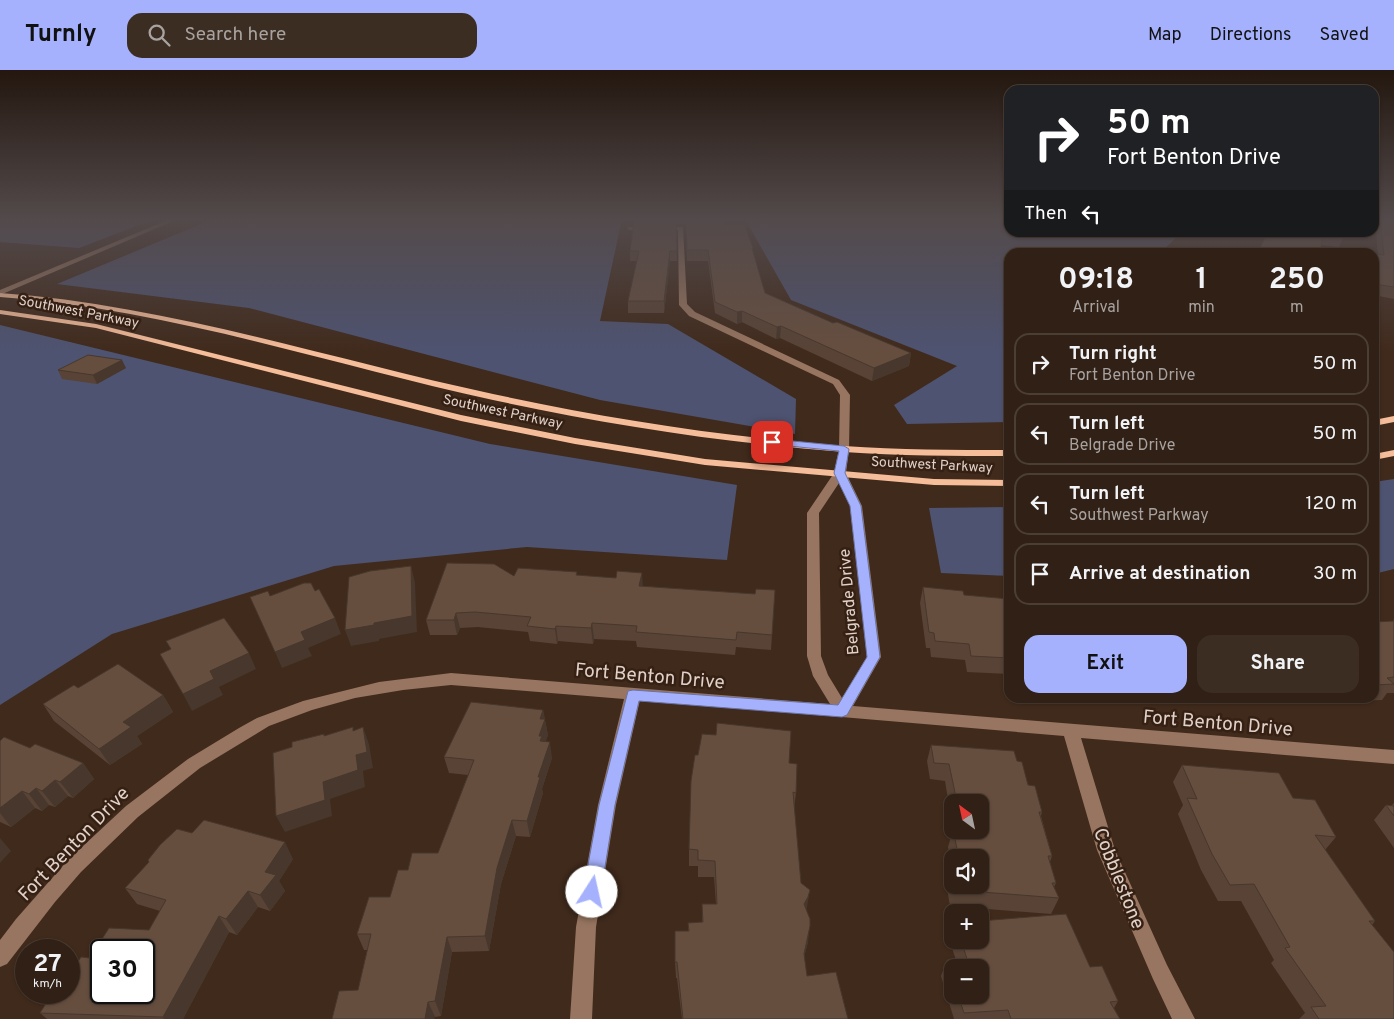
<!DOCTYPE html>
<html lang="en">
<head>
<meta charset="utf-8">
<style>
	:root { --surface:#302015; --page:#3c2d22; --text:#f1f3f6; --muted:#a8a3a0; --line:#4b3e34; --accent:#a5b1fc }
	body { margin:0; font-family:Overpass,sans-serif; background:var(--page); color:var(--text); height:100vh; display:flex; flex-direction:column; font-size:19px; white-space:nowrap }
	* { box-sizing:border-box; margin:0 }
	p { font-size:16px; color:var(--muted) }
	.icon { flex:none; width:28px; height:28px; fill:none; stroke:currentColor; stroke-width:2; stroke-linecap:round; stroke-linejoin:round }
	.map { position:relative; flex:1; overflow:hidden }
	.details { position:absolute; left:1004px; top:178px; width:375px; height:455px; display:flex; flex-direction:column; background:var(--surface); border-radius:15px; box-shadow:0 1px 4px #0004,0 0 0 1px var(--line) }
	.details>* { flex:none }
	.hud { position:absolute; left:1004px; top:15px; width:375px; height:152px; border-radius:15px; box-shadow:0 1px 4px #0004,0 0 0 1px var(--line); background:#202124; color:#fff; overflow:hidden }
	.needle { width:32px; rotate:327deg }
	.buttons { position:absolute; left:944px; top:724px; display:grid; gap:10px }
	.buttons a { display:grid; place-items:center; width:45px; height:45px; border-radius:10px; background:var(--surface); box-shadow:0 1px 4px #0004,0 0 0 1px var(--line); font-size:25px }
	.speed { position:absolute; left:15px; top:869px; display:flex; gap:10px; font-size:25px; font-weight:700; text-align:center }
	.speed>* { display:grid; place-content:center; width:65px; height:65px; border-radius:50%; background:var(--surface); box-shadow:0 1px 4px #0004,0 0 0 1px var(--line); line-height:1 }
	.speed small { font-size:12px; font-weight:400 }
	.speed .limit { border:2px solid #111; border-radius:8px; background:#fff; color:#111 }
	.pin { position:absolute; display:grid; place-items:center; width:42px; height:42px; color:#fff; margin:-21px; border-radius:10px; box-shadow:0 2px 8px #0006 }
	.me { position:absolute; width:55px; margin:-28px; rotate:10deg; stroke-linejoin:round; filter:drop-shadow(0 0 4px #0008) }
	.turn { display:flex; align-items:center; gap:18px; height:105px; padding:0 20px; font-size:22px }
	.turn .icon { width:65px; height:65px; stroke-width:2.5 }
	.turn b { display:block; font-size:35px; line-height:42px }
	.then { display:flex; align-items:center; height:48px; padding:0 20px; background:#0003; gap:10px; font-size:19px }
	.eta { display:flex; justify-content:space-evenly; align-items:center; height:85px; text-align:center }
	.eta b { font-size:30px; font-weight:700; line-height:35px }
	.primary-button { display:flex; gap:10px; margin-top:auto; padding:10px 20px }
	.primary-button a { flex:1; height:58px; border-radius:15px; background:var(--accent); color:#111; font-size:20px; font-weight:700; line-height:58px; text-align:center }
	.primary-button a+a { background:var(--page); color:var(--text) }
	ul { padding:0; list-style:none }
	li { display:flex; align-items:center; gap:15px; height:62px; margin:0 10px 8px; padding:0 10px; border:2px solid var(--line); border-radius:15px }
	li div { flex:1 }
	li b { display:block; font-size:19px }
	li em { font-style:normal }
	header { display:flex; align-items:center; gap:30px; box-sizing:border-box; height:70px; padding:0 25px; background:var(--accent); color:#111 }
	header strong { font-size:24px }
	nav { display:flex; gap:28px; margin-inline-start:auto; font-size:18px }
	.search { width:350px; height:45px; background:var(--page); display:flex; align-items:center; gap:12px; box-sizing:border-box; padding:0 18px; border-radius:15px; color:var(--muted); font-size:19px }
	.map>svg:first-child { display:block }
</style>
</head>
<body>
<header>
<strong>Turnly</strong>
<div class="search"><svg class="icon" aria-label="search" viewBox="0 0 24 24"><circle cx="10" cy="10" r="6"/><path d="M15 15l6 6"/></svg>Search here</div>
<nav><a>Map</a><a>Directions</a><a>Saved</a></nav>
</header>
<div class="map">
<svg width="1394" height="949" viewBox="0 0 1394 949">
	<rect width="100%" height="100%" fill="#402a1c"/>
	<g fill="#4e5371">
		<polygon points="0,149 154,149 79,178 0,172"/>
		<polygon points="213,149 622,149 600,251 668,254 796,329 795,364 600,330 249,238 57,214"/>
		<polygon points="745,149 1009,149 1009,162 1181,163 1161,182 1009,182 1009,352 907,354 894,335 957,296 791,230"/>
		<polygon points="0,255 490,374 737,415 727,490 527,477 334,496 112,564 0,635"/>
		<polygon points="1394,409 1394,499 1374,504 1374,412"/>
		<polygon points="1009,437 1009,506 941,503 929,438"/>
	</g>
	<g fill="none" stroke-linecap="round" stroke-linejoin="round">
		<g fill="#977560" fill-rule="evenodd">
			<polygon points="170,149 178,149 0,225 0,220"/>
			<path d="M627 157H683L687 234 695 242 839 310 850 325 849 379 846 403 862 436 881 587 853 636 1394 680V694L1081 668 1115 780 1167 895 1195 949H1172L1153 909 1097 780 1064 666 640 630 616 735 596 857 592 949H570L576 857 598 735 624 629 451 615 403 620 355 628 312 640 269 656 200 698 138 747 81 802 55 832 7 894 0 897V870L16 849 68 790 126 736 188 689 239 658 257 648 303 631 379 612 451 603 830 634 813 606 807 586V443L834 403 839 379 840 325 833 314 689 246 679 235 678 160H629ZM839 413 850 436 867 587 842 628 828 605 821 586 819 443Z"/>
		</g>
		<g fill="#f6bd9a" fill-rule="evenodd">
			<path d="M0 223C168 235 329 289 493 324 609 349 726 367 844 376 899 380 954 380 1009 380V386C954 386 899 386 844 382 726 373 609 355 493 330 329 294 168 239 0 227Z"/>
			<polygon points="0,240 96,254 461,345 575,368 705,389 934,409 1009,410 1009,416 934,415 705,395 575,374 461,351 96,258 0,244"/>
			<polygon points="1394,346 1394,352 1374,356 1374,350"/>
			<polygon points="1394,380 1394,386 1374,390 1374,384"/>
		</g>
	</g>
	<g fill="#584336" fill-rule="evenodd">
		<polygon points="636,149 724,149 724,155 753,178 753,183 765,223 833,253 911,283 909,296 872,311 780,268 776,269 742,252 737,254 715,243 708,191 687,191 686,154 676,154 677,191 670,191 664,243 628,243 628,231 637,191 630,191 630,181 636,152"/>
		<polygon points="1374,149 1394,149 1394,229 1374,225 1374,184 1378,184 1376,159 1374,158"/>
		<polygon points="1268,162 1343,162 1343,168 1339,177 1321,175"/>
		<polygon points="126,298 97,314 62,309 58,300"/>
		<polygon points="577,502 577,505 642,516 755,524 775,520 771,580 736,577 735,585 637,577 636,571 594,569 593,574 558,571 557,574 530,571 528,562 478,557 460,558 457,565 430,565 426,550"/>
		<polygon points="923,517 964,525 1009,529 1009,604 967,602 965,590 931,587 930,578 926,578 920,533"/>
		<polygon points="1394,549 1394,623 1387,623 1382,630 1354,631 1313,628 1374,628 1374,552 1393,551"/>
		<polygon points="78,618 163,625 173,642 137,666 142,674 110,695 54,651 43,634"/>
		<polygon points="1260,628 1276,628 1275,629"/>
		<polygon points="543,640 548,665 545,672 552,688 542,719 543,723 530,767 516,766 501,814 489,881 452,882 441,946 435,947 368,880 364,880 357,864 390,827 408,800 438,783 468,705 449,703 444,687"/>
		<polygon points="0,671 30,678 83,693 94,709 73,728 68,726 55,737 49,735 42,741 35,738 11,757 0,752"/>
		<path d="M931 675 1017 691 1042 742 1041 746 1052 786 1050 792 1056 813 1054 817 1059 828 1051 844 950 836 946 813 952 796 948 777 953 760H980V732H952V754L945 711 930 709 927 691ZM952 788H980V815H952Z"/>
		<polygon points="789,693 796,723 794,739 801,813 806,840 808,872 804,887 807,906 848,949 682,949 677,908 676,908 675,892 688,861 688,853 702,852 702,834 716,834 714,807 698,807 698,796 689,796 689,779"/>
		<polygon points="1182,695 1293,728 1336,767 1325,780 1375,851 1372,855 1394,949 1299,949 1305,943 1271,893 1274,890 1241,831 1218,831 1201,800 1178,744 1183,735 1173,712"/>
		<polygon points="1394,733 1394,778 1374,750 1386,735 1392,735"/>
		<polygon points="293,789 279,811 285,821 270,841 258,837 237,865 229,862 183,949 47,949 40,943 70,904 90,888 149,860 160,841 137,834 125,818"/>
		<path d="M952 859V870H980L1090 897 1118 931 1114 938 1120 949H954L941 906 947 890H956L949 869ZM952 898 980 925H952Z"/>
	</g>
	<g fill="#47372c">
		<polygon points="670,181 670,191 664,243 664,231"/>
		<polygon points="742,241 742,252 737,254 737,242"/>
		<polygon points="781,256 780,268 776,269 777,257"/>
		<polygon points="911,283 909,296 872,311 874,298"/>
		<polygon points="122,290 126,298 97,314 93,305"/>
		<polygon points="411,496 415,512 417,562 379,569 379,571 351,576 345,560"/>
		<polygon points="642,503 643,518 639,516"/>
		<polygon points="456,543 460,558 457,565 454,550"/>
		<polygon points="335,548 341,564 308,578 312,586 282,598 275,582 301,562"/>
		<polygon points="592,553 594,569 593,574 591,558"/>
		<polygon points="556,556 558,571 557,574 555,559"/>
		<polygon points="249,583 256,599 219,617 223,625 192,641 183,624 210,601"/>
		<polygon points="163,625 173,642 137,666 142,674 110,695 99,679 123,652"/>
		<polygon points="543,640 548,665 544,677 542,687 539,666 540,649"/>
		<polygon points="363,657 369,674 373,698 363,701 365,717 330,729 332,746 285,762 276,746 323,712 356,685"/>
		<polygon points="550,672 552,688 542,719 543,723 530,767 527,751 538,707"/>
		<polygon points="83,693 94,709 73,728 60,712"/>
		<polygon points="55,710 68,726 55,737 42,721"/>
		<polygon points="36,718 49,735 42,741 29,724"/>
		<polygon points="22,721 35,738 11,757 0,743 0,738"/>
		<polygon points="512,750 516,766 501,814 489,881 485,866 497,798"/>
		<polygon points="0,768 11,781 0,793"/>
		<polygon points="285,772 293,789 279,811 285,821 270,841 260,825 265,802"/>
		<polygon points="810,820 806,843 804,834"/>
		<polygon points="248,821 258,837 237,865 226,849"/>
		<polygon points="219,846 229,862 183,949 164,949 163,947"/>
		<polygon points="810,856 808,872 801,899 804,884"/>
		<polygon points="447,867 452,882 441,946 435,931"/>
		<polygon points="428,932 435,947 434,949 425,949"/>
	</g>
	<g fill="#664e3f" stroke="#47372c" fill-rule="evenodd">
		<polygon points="712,149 724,149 724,155 744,154 753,178 752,178 765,223 833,253 837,252 911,283 874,298 781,256 777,257 742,241 737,242 715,232 708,180 687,180 686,152 711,151"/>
		<polygon points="1378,149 1394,149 1394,217 1374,214 1374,184 1384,185 1380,150"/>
		<polygon points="634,152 676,152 677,181 670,181 664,231 628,231 639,181 630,181"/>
		<polygon points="1268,162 1343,162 1343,168 1323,165 1320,182 1258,182"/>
		<polygon points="88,285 122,290 93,305 58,300"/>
		<polygon points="447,493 494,494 514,506 518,498 577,502 576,505 616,508 617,501 642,503 639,516 755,524 756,519 775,520 772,565 737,562 736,570 636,562 637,556 592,553 591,558 556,556 555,559 527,556 531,547 475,542 456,543 454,550 426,550"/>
		<polygon points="411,496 412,546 374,553 374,555 345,560 349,507 370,501"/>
		<polygon points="304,513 311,513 315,521 319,519 335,548 301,562 305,570 275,582 250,527 268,521 270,526"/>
		<polygon points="923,517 963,521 964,525 1009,529 1009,588 971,586 969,574 935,571 934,563 929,562"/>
		<polygon points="224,548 249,583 210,601 214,609 183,624 160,584 171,579 166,571"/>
		<polygon points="1394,551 1394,607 1387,608 1394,614 1374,615 1374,552"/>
		<polygon points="118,594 163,625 123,652 131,657 99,679 43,634 74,615 78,618"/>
		<polygon points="471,632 543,640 540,649 545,649 539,666 542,666 540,671 550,672 538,707 540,707 527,751 512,750 497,798 485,866 447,867 435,931 428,932 425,949 332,949 339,921 358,920 371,864 357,864 369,827 390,827 398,800 408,800 412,783 438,783 474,690 444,687"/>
		<polygon points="717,653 791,661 789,693 797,694 796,723 793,722 801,813 810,820 808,827 804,834 810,849 810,856 804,884 807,906 836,902 848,949 683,949 677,892 675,892 675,861 689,861 688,853 703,852 702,834 717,834 715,791 698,790 698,780 689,779 691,711 695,685 698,685 702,664 716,665"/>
		<polygon points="353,657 353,661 363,657 367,682 356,685 358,700 323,712 325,730 276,746 273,683 292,677 292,672 324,664 324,666"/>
		<polygon points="4,667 30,678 35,674 83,693 60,712 55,710 42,721 36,718 29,724 22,721 0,738 0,671"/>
		<polygon points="931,675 1014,681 1017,691 1022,692 1028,715 1035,716 1042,742 1039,742 1052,786 1048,786 1056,813 1052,813 1059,828 956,820 955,815 980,815 980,788 959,788 953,760 980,760 980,732 957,732 949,694 934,693"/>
		<polygon points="1182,695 1279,703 1293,728 1315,730 1336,767 1315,765 1375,851 1369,851 1394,882 1394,949 1319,949 1311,937 1326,936 1285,878 1290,877 1254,814 1230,815 1212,784 1187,728 1197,729"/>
		<polygon points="1386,735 1394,736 1394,746"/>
		<path d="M204 750 285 772 265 802 276 805 260 825 248 821 226 849 219 846 163 947 40 943 53 922H69V904H70L81 887 90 888 109 858 149 860 166 830 125 818 149 792 148 790 160 775 177 759 192 763ZM101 880H144V922H101Z"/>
		<polygon points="1066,844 1090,897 1102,896 1118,931 1110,932 1120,949 1011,949 1008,940 964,943 958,925 980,925 980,898 952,898 952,908 947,890 967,889 961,870 980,870 980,851"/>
	</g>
	<linearGradient id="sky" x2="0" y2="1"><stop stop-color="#23170f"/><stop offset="0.53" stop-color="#534a4b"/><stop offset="1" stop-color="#534a4b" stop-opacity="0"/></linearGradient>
	<rect width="1394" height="282" fill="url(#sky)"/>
	<polygon fill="#a5b1fc" stroke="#6b73a4" points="772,369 844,376 849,379 845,403 861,436 880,587 847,645 842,647 639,631 615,735 601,822 598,828 592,831 586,828 583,822 599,735 628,621 633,620 838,635 867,587 850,436 834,403 839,381 769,374 768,372"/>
	<g text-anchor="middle" stroke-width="5" stroke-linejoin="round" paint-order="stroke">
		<g font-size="14" fill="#e0d1c9" stroke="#352013">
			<text transform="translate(79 241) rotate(11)" y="5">Southwest Parkway</text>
			<text transform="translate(503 341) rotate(12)" y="5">Southwest Parkway</text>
			<text transform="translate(932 394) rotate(3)" y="5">Southwest Parkway</text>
		</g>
		<g font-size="16" fill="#e0d1c9" stroke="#352013">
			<text transform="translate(848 532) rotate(-95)" y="6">Belgrade Drive</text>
		</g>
		<g font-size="19" fill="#e0d1c9" stroke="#352013">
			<text transform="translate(650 605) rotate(5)" y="7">Fort Benton Drive</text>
			<text transform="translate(1218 652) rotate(5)" y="7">Fort Benton Drive</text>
			<text transform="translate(73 773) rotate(-46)" y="7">Fort Benton Drive</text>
			<text transform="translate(1120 808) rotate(68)" y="7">Cobblestone</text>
		</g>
	</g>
</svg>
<div class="buttons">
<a><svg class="needle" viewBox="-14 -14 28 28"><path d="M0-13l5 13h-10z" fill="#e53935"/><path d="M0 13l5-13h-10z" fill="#a8a3a0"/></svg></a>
<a><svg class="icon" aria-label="sound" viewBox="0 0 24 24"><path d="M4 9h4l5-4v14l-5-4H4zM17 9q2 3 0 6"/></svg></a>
<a>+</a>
<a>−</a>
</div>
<div class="speed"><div>27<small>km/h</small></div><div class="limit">30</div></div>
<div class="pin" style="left:772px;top:372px;background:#d93025"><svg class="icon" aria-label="arrive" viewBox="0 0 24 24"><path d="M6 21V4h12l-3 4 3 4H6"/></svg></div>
<svg class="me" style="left:592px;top:822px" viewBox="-20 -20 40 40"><circle r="19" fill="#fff"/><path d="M0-13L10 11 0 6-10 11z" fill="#a5b1fc"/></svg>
<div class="hud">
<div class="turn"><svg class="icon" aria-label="right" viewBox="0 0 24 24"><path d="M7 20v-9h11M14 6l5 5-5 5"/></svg><div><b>50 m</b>Fort Benton Drive</div></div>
<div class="then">Then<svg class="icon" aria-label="left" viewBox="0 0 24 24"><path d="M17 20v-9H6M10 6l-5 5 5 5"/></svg></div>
</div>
<section class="details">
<div class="eta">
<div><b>09:18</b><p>Arrival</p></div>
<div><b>1</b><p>min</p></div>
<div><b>250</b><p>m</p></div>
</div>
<ul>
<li><svg class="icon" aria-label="right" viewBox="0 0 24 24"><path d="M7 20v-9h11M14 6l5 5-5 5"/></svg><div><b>Turn right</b><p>Fort Benton Drive</p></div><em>50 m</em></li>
<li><svg class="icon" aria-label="left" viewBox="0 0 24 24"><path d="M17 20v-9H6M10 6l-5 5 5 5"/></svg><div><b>Turn left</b><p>Belgrade Drive</p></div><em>50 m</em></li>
<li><svg class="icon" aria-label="left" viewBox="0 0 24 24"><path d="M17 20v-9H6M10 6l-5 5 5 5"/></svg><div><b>Turn left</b><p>Southwest Parkway</p></div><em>120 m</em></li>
<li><svg class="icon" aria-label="arrive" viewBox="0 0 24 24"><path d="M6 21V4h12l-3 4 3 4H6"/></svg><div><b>Arrive at destination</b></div><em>30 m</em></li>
</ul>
<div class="primary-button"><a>Exit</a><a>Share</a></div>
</section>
</div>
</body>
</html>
